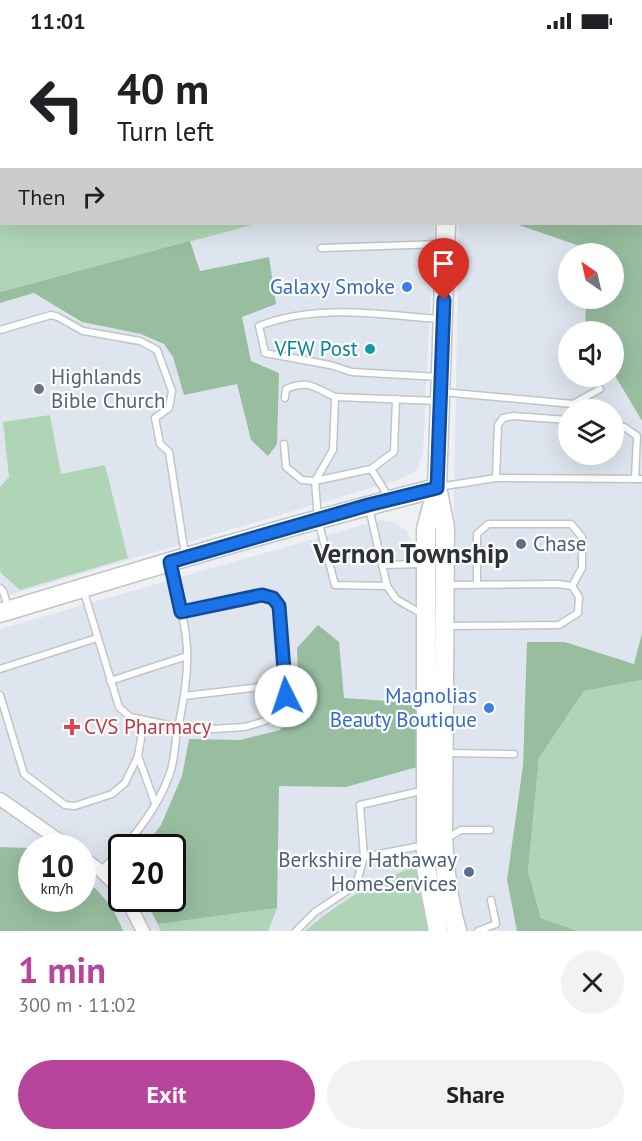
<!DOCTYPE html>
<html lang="en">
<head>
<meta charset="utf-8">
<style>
	:root { --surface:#fff; --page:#f2f2f2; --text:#202124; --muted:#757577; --accent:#b8449c }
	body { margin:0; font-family:"PT Sans",sans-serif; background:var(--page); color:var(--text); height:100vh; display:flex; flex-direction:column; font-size:22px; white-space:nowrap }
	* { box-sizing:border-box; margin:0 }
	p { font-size:20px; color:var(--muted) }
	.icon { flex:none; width:33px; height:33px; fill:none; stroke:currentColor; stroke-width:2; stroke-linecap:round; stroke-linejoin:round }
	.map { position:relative; height:889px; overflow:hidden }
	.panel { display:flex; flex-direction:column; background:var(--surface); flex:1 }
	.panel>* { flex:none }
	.hud { position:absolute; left:0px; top:0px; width:642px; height:183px; box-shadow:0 6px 24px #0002; background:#fff; color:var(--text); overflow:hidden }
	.needle { width:39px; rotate:326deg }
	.tools { position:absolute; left:558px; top:201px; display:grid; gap:12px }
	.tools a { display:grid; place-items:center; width:66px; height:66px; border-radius:50%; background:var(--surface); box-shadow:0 6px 24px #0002; font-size:30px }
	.speed { position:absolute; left:18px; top:792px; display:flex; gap:12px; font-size:30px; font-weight:700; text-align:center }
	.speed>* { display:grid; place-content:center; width:78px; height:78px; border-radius:50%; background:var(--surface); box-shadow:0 6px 24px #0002; line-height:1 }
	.speed small { font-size:15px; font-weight:400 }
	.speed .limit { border:3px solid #111; border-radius:9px; background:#fff; color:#111 }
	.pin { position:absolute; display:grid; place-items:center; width:51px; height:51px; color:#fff; margin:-62px -26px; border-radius:50% 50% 50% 0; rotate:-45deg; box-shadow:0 0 6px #0007 }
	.pin .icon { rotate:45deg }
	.me { position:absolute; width:66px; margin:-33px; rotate:356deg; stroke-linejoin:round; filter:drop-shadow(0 0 4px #0008) }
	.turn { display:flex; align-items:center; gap:21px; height:126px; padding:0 18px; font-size:27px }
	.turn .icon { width:78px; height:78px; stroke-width:2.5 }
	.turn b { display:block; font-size:42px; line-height:51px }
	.then { display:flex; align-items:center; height:57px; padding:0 18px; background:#0003; gap:12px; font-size:22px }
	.round { display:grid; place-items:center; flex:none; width:63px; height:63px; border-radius:32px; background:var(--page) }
	.overview { display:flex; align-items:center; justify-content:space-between; height:102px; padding:0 18px }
	h1 { font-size:36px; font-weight:800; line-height:45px; color:var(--accent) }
	.primary-button { display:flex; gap:12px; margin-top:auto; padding:12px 18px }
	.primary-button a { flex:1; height:69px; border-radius:36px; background:var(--accent); color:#fff; font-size:24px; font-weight:800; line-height:69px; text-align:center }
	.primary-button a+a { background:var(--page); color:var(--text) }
	.status { display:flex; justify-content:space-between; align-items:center; height:42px; padding:0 30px; background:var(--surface); direction:ltr }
	.status svg { height:16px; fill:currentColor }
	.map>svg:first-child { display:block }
</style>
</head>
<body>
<div class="status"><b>11:01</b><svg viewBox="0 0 49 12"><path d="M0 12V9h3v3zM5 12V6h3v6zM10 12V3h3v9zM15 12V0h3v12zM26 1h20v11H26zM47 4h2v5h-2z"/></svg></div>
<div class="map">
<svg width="642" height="889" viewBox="0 0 642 889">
	<rect width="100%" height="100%" fill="#eef0f3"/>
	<g fill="#dee5ee" fill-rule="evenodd">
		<polygon points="256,182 434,182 423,412 416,429 398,438 0,556 0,261 34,251 82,280 141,292 164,302 173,315 184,353 237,342 251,398 278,356 279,331 251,319 242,275 269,215 200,229 190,199"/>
		<path d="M459 182H516L588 207V211L568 212V256L586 257 585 289 568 290V334H614V332L642 379V591L634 622 565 600 523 693V723L507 838 517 889H464L450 826 448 779ZM568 368H614V412H568Z"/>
		<path d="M380 478 394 480 407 489 415 508 418 529 417 823 431 889H123L118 876 95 845 83 835 82 806 0 805V587ZM122 806H172V856H122Z"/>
	</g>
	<g fill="#afd5b6">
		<polygon points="0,0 292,0 2,2 2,182 256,182 0,250"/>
		<polygon points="50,373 61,432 105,423 128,516 20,548 1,531 0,527 0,445 9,435 3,380"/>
		<polygon points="642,638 642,889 578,889 541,876 528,829 539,716 584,649"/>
		<polygon points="417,823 431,889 305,889 323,874 363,847"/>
		<polygon points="277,866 268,889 160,889 158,882"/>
	</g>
	<g fill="#98bd9f">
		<polygon points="642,29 642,379 614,332 614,290 585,289 586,257 614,256 614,212 588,211 588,207 516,182 640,182"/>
		<polygon points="190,199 200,229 269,215 276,262 242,275 251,319 279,331 277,402 268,414 251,398 237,342 184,353 173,315 164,302 141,292 82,280 34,251 0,261 0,250"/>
		<polygon points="318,583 339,600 344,656 417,661 417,725 346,745 279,744 277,866 158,882 144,857 172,856 172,806 143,806 161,783 182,734 189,697 240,698 280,688 299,658 297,606"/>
		<polygon points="642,591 642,638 584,649 539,716 528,829 541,876 578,889 517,889 507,838 523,723 527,600 565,600 634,622"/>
		<path d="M0 805 31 806 32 856H82L83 835C100 849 116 868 123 889H0Z"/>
	</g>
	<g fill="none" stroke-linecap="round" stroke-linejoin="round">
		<g stroke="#c2c4c7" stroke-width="9">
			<g id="service">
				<polyline points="542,2 544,0"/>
				<polyline points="321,206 442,202"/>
				<polyline points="0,288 51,273 58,275 83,289 140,299 157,308 172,349 169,366 155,376 160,402 169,410 185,513"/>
				<path d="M439 335 352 330 330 323 265 311 259 284C316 261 380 273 440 277"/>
				<polyline points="442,350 573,362 600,347"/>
				<path d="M285 356 286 347C308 337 315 346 335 355"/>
				<polyline points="614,382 624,385 637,394 635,437"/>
				<polyline points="284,402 286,425 302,438 315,439 371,427 394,410 396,357"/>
				<polyline points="371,427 390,457"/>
				<polyline points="496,436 498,383 503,376 513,374 568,378"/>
				<polyline points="438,445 496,436 642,437"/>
				<polyline points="369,466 387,544 396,557 424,573"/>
				<polyline points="382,523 423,522"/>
				<polyline points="477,542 477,492 488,482 571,482 582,495 582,526 572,544"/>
				<polyline points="446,543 557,542 572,544 579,555 578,571 559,583 447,584"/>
				<polyline points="387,544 335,543 318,478 315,439 333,408 335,355 438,359"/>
				<polyline points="0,546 3,549 8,565"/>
				<polyline points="83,547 119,665 130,675 178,685 213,687 245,685 265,679 278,669 286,655 279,564 273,556 262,553 181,570"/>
				<polyline points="0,627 97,596"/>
				<polyline points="110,639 187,614"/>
				<polyline points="0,653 24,732 65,763 75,764 112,752 125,741 138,714 144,678"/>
				<polyline points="184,654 261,645"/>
				<polyline points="446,711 514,712"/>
				<polyline points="138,714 155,761"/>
				<polyline points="446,797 461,788 490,788"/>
				<path d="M123 806C143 784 162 756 171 728 174 717 175 706 176 696 183 663 190 628 186 595 183 571 176 547 171 523"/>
				<polyline points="364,815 425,803"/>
				<polyline points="101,829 122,807"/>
				<polyline points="296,889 315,870 356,843 364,815 360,763 425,748"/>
				<polyline points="478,889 496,882 491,858"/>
			</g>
		</g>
		<g stroke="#c2c4c7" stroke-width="15">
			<g id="minor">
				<polyline points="569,0 571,2"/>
				<polyline points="640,59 642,61"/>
				<polyline points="0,757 70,806"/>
				<polyline points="82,815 101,829 122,849"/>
				<polyline points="126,856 143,889"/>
			</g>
		</g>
		<g stroke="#c2c4c7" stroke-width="21">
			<g id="secondary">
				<polyline points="452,2 452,0"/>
				<path d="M438 450 445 486 443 790C444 823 448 857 457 889"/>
				<path d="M0 571C145 527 290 483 437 446"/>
				<polyline points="438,889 426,826 426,487 437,446 446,182"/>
			</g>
		</g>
		<use href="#service" stroke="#fff" stroke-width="6"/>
		<use href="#minor" stroke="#fff" stroke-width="12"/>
		<use href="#secondary" stroke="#fff" stroke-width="18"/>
	</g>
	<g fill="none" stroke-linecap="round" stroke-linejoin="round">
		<g stroke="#114b97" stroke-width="15">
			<polyline id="route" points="286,654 279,564 273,556 262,553 181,570 170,520 368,463 437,446 444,258"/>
		</g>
		<use href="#route" stroke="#1a73e8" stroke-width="10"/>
	</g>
	<g fill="#3f7fe0" stroke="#fcfdff" stroke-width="2">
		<circle cx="407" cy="245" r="6"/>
		<circle cx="489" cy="666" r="6"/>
	</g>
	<circle fill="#0f9aa8" stroke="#fcfdff" stroke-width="2" cx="370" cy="307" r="6"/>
	<circle fill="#6b7280" stroke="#fcfdff" stroke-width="2" cx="39" cy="347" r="6"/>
	<g fill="#5c6f8a" stroke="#fcfdff" stroke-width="2">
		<circle cx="521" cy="502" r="6"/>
		<circle cx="469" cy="830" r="6"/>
	</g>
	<path fill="#e0444e" stroke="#fcfdff" stroke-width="2" d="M69 676h6v6h6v6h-6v6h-6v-6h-6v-6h6z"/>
	<g text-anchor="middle" stroke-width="4.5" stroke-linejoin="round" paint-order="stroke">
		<g font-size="21" fill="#366cbe" stroke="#fcfdff" text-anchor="end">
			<text x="395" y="252">Galaxy Smoke</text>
			<text x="477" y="661">Magnolias<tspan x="477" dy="24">Beauty Boutique</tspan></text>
		</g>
		<g font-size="21" fill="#0d838f" stroke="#fcfdff" text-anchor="end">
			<text x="358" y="314">VFW Post</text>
		</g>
		<g font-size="21" fill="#5b616d" stroke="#fcfdff" text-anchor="start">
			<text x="51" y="342">Highlands<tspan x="51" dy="24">Bible Church</tspan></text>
		</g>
		<g font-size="21" fill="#4e5e75" stroke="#fcfdff" text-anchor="start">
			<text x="533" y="509">Chase</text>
			<text x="457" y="825" text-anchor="end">Berkshire Hathaway<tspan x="457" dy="24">HomeServices</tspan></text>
		</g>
		<g font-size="21" fill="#be3a42" stroke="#fcfdff" text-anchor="start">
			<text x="84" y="692">CVS Pharmacy</text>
		</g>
		<g font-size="27" font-weight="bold" fill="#2f3134" stroke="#fcfdff">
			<text x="411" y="521">Vernon Township</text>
		</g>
	</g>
</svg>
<div class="tools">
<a><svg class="needle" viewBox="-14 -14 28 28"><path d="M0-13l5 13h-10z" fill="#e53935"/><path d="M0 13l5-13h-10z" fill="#757577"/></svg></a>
<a><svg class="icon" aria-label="sound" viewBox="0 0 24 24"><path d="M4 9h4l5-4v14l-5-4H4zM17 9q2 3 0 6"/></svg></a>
<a><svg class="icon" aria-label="layers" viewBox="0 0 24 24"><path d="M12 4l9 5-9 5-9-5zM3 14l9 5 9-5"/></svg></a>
</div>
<div class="speed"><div>10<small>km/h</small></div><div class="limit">20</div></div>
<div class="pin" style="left:444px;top:258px;background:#d93025"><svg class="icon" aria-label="arrive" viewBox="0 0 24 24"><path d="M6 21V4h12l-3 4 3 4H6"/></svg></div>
<svg class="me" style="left:286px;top:654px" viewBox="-20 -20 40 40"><circle r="19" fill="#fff"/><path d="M0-13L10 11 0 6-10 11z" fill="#1a73e8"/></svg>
<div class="hud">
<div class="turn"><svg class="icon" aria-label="left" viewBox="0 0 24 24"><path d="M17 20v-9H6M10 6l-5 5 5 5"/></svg><div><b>40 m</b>Turn left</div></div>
<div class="then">Then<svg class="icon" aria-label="right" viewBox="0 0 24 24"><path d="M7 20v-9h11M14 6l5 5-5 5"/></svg></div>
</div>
</div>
<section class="panel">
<div class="overview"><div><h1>1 min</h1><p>300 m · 11:02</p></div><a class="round"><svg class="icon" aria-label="close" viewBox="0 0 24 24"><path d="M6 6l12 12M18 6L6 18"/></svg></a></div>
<div class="primary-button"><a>Exit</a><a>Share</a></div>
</section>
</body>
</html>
